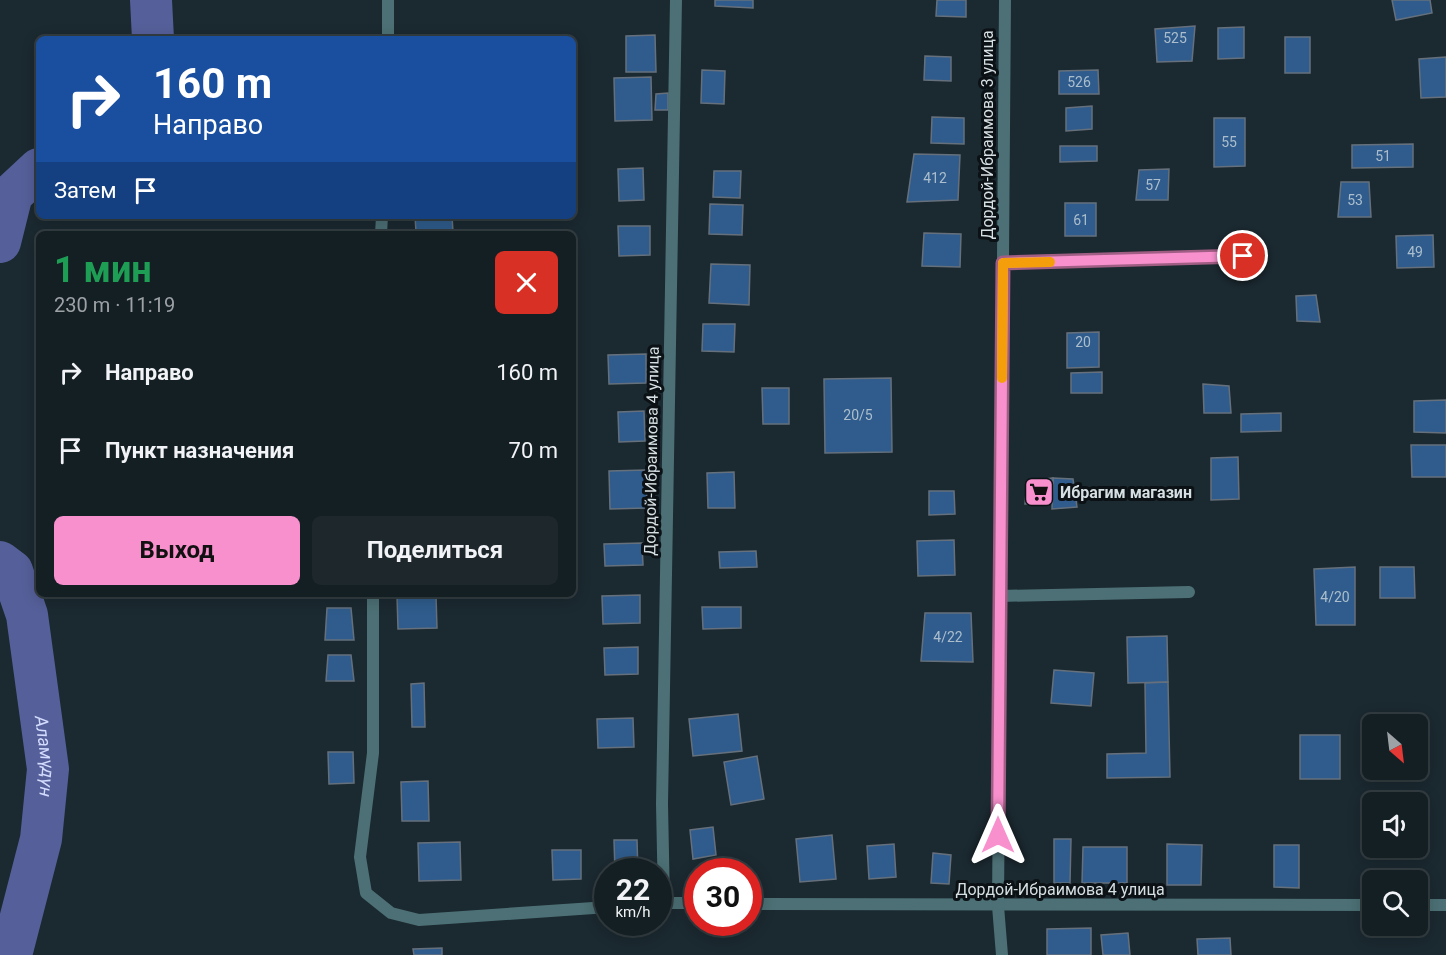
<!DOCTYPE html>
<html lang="ru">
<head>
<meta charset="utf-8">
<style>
	:root { --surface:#141f24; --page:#1d272c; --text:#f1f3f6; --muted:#9da2a6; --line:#333d41; --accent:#f790cd }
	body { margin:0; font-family:Roboto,sans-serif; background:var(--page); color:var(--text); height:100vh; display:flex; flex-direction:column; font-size:22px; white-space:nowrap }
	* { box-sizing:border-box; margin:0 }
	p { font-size:20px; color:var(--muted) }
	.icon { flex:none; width:33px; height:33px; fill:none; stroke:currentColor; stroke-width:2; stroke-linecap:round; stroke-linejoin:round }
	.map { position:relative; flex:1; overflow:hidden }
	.drawer { position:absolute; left:36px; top:231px; width:540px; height:366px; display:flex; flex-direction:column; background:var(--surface); border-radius:9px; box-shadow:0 3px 15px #0003,0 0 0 2px var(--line) }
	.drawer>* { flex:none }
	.guide { position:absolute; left:36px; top:36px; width:540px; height:183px; border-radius:9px; box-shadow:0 3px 15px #0003,0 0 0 2px var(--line); background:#1a4fa0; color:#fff; overflow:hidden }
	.needle { width:39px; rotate:152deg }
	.fabs { position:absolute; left:1362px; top:714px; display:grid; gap:12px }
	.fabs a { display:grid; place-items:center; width:66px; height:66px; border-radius:9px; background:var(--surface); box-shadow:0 3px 15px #0003,0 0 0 2px var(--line); font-size:30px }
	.speed { position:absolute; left:594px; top:858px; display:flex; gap:12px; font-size:30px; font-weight:700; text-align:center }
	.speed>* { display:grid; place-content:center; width:78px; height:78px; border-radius:50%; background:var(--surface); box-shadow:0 3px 15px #0003,0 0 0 2px var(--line); line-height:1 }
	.speed small { font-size:15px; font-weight:400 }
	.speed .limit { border:9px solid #d22; background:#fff; color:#111 }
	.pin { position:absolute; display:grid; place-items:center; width:51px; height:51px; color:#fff; margin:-26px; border:3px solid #fff; border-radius:50%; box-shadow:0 2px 6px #0007 }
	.me { position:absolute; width:66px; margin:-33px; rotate:0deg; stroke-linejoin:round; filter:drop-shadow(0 0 4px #0008) }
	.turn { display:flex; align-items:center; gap:21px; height:126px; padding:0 18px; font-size:27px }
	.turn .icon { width:78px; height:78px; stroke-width:2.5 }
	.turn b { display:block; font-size:42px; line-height:51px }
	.then { display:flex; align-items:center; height:57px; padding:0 18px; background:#0003; gap:12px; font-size:22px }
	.round { display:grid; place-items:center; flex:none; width:63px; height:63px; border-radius:9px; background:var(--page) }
	.overview { display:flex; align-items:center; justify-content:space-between; height:102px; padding:0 18px }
	h1 { font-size:36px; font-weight:700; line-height:45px; color:#1e9e55 }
	.primary-button { display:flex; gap:12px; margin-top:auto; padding:12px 18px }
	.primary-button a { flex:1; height:69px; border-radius:9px; background:var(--accent); color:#111; font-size:24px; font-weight:700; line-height:69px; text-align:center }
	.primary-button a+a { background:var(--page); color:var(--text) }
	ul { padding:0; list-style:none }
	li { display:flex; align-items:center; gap:18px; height:78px; padding:0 18px }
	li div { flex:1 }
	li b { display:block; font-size:22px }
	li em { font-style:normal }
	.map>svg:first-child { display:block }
</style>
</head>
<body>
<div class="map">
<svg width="1446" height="955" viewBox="0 0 1446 955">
	<rect width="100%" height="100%" fill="#1b2930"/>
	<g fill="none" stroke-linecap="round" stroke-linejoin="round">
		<g stroke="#555f99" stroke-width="42">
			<polyline points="151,0 153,39"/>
			<polyline points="0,242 12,194 39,169"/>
			<path id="s1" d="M0 562 12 571 27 615 48 769 41 839 11 955"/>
		</g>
	</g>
	<g fill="#2f5c8c" stroke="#65707c" stroke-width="1.5">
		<polygon points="715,0 753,0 753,8 715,6"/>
		<polygon points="937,0 966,0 966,17 936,16"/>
		<polygon points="1392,0 1430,0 1432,13 1396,20"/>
		<polygon points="1195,26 1192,61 1157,62 1155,29"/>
		<polygon points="1244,27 1244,58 1218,59 1218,28"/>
		<polygon points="655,35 656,72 626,72 626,36"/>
		<polygon points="466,36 466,39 427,39 427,37"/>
		<rect x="1285" y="37" width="25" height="36"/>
		<polygon points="925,56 951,57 951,81 924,80"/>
		<polygon points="1446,57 1446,97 1421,98 1419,59"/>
		<polygon points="702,70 725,71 724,104 701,103"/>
		<polygon points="1098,70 1099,94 1059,94 1059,71"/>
		<polygon points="651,77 652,120 615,121 614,78"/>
		<polygon points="668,93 668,110 655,110 656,94"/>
		<polygon points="1092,106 1092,129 1066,131 1066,108"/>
		<polygon points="932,117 964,118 964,144 931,143"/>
		<polygon points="1214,118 1245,118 1245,166 1214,167"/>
		<polygon points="1413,144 1413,167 1352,168 1352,145"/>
		<polygon points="1060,146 1097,146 1097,161 1060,162"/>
		<polygon points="914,154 960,155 958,200 907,202"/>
		<polygon points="643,168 644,200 619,201 618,169"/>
		<polygon points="1169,169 1168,200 1136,200 1139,170"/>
		<polygon points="714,171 741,171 740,198 713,197"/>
		<polygon points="1341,182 1369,182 1371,217 1338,217"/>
		<rect x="1065" y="203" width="31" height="33"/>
		<polygon points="710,204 743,205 742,235 709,234"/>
		<polygon points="415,216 452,216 453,232 416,232"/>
		<polygon points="618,226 650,226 650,255 619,256"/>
		<polygon points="924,233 961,234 960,267 922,266"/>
		<polygon points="1433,235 1434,267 1397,268 1396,236"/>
		<polygon points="711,264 750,265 749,305 709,303"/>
		<polygon points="1316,295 1320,322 1297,321 1296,296"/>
		<polygon points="703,324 735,324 734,352 702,351"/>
		<polygon points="1099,332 1099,367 1067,368 1067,333"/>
		<polygon points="646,354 646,383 609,384 608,355"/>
		<polygon points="1102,372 1102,393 1071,393 1071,373"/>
		<polygon points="891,378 892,452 825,453 824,379"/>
		<polygon points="1203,384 1229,386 1231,413 1204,413"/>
		<polygon points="762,388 789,388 789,424 763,424"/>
		<polygon points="1446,400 1446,433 1414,432 1414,401"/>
		<polygon points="644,411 645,441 619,442 618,412"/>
		<polygon points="1281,413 1281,431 1241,432 1241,414"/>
		<polygon points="1411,445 1446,445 1446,477 1412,477"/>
		<polygon points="1238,457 1239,499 1211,500 1211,458"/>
		<polygon points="646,470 647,508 610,509 609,471"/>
		<polygon points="734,472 735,508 708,508 707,473"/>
		<polygon points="1053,478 1073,479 1077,507 1052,509"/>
		<polygon points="1053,478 1052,502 1025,504 1027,482"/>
		<polygon points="929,491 954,491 955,514 929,515"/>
		<polygon points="954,540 955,575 918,576 917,541"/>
		<polygon points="642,543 643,565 605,566 604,544"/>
		<polygon points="756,551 757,567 720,568 719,552"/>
		<polygon points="1355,567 1355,625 1316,625 1314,569"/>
		<polygon points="1380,567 1414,567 1415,598 1380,598"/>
		<polygon points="436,595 437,628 398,629 397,596"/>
		<polygon points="640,595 640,623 603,624 602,596"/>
		<polygon points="702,607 741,607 741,628 703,629"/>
		<polygon points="327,608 351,608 354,640 325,640"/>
		<polygon points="925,613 971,613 973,662 921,661"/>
		<polygon points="1167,636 1168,682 1128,683 1127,637"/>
		<polygon points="638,647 638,674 605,675 604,648"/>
		<polygon points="328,655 351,655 354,681 326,681"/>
		<polygon points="1054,670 1094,673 1091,706 1051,703"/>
		<polygon points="1168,682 1170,777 1107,778 1107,754 1146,753 1145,683"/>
		<polygon points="424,683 425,727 412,727 411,684"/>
		<polygon points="738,714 742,751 693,756 689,719"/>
		<polygon points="633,718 634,747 598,748 597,719"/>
		<rect x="1300" y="735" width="40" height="44"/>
		<polygon points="328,752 353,752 354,783 329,784"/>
		<polygon points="757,756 764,799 731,805 724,762"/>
		<polygon points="428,781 429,821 402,821 401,782"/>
		<polygon points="713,827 716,855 693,859 690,830"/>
		<polygon points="832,835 836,879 800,882 796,839"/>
		<polygon points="1054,839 1071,839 1070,883 1054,883"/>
		<polygon points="614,840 637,840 638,872 615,872"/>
		<polygon points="460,842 461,880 419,881 418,843"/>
		<polygon points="894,844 896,877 869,879 867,846"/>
		<polygon points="1167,844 1202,845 1201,885 1167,885"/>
		<polygon points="1274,845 1299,845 1299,888 1274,887"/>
		<polygon points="1083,847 1127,847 1127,883 1082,883"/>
		<polygon points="552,850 581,850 581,879 553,880"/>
		<polygon points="933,853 951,855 949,884 931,883"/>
		<polygon points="1091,928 1091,955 1047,955 1047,929"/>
		<polygon points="1128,933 1130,955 1103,955 1101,935"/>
		<polygon points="1230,938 1231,955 1198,955 1197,939"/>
		<polygon points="442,948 442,955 414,955 413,949"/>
	</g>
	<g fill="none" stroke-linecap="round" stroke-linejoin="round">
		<g stroke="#4c7075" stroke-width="12">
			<polyline points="388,39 388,0"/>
			<polyline points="381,234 382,216"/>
			<polyline points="1003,263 1243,256"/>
			<polyline points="373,594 373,753 360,857 366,893 391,913 419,920 608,907"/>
			<polyline points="1000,596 1189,592"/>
			<polyline points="658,903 698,903"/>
			<polyline points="664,903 662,804 676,0"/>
			<polyline points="748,904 1372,905"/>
			<polyline points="1418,905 1446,905"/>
			<polyline points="1002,955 998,906 1005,0"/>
		</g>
	</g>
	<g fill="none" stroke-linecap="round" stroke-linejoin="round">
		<g stroke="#a15e85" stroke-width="15">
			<polyline id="route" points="998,835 1003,263 1243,256"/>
		</g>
		<use href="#route" stroke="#f790cd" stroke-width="10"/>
		<polyline stroke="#f59e0b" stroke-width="10" points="1002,378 1003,263 1050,262"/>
	</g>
	<defs>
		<g id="supermarket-square" transform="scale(1.5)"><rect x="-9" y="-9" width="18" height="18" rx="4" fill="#f790cd" stroke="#0b1114"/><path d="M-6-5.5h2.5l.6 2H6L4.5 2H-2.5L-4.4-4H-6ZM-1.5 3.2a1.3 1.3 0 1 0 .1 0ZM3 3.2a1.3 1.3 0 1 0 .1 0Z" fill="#111"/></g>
	</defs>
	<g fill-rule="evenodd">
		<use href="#supermarket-square" x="1039" y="492"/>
	</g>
	<g text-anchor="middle" stroke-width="6" stroke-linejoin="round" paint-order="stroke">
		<g font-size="14" fill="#acbecd">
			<text x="1175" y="43">525</text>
			<text x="1079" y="87">526</text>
			<text x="1229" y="147">55</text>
			<text x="1383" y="161">51</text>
			<text x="935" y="183">412</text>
			<text x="1153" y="190">57</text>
			<text x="1355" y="205">53</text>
			<text x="1081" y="225">61</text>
			<text x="1415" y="257">49</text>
			<text x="1083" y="347">20</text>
			<text x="858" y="420">20/5</text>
			<text x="1335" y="602">4/20</text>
			<text x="948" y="642">4/22</text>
		</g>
		<g font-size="16" fill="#d6dfe3" stroke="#0b1114">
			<text transform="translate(987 135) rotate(-90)" y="6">Дордой-Ибраимова 3 улица</text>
			<text transform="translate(651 451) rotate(-89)" y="6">Дордой-Ибраимова 4 улица</text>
			<text x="1060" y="895">Дордой-Ибраимова 4 улица</text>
		</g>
		<g font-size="16" font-weight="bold" fill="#d6dfe3" stroke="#0b1114" text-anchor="start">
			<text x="1060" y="498">Ибрагим магазин</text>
		</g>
		<g font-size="18" font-style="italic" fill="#d3dbfe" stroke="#0b1114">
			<text dy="6" stroke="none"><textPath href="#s1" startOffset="204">Аламүдүн</textPath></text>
		</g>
	</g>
</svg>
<div class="fabs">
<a><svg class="needle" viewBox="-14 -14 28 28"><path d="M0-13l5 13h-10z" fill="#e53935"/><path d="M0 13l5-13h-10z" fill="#9da2a6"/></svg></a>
<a><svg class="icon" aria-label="sound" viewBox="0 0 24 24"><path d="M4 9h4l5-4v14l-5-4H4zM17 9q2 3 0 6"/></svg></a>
<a><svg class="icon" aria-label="search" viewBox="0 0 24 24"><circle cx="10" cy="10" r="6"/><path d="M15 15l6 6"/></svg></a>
</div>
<div class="speed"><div>22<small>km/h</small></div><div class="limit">30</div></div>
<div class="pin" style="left:1243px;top:256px;background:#d93025"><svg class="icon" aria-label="arrive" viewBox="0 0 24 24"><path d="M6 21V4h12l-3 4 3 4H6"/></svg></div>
<svg class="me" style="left:998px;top:835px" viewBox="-20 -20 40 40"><path d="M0-17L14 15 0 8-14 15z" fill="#f790cd" stroke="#fff" stroke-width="4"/></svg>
<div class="guide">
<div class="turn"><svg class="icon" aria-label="right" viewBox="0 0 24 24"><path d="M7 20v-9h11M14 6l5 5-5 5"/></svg><div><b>160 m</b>Направо</div></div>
<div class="then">Затем<svg class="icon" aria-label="arrive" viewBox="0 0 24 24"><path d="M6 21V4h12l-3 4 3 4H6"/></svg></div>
</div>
<section class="drawer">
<div class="overview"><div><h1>1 мин</h1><p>230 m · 11:19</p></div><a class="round" style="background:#d93025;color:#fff"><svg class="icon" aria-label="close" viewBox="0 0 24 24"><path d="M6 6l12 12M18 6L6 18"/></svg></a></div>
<ul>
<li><svg class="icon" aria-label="right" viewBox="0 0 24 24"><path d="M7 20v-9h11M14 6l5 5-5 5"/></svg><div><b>Направо</b></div><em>160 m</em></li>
<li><svg class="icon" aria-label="arrive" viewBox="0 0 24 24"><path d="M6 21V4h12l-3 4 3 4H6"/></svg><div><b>Пункт назначения</b></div><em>70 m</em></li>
</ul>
<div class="primary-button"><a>Выход</a><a>Поделиться</a></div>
</section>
</div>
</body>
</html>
